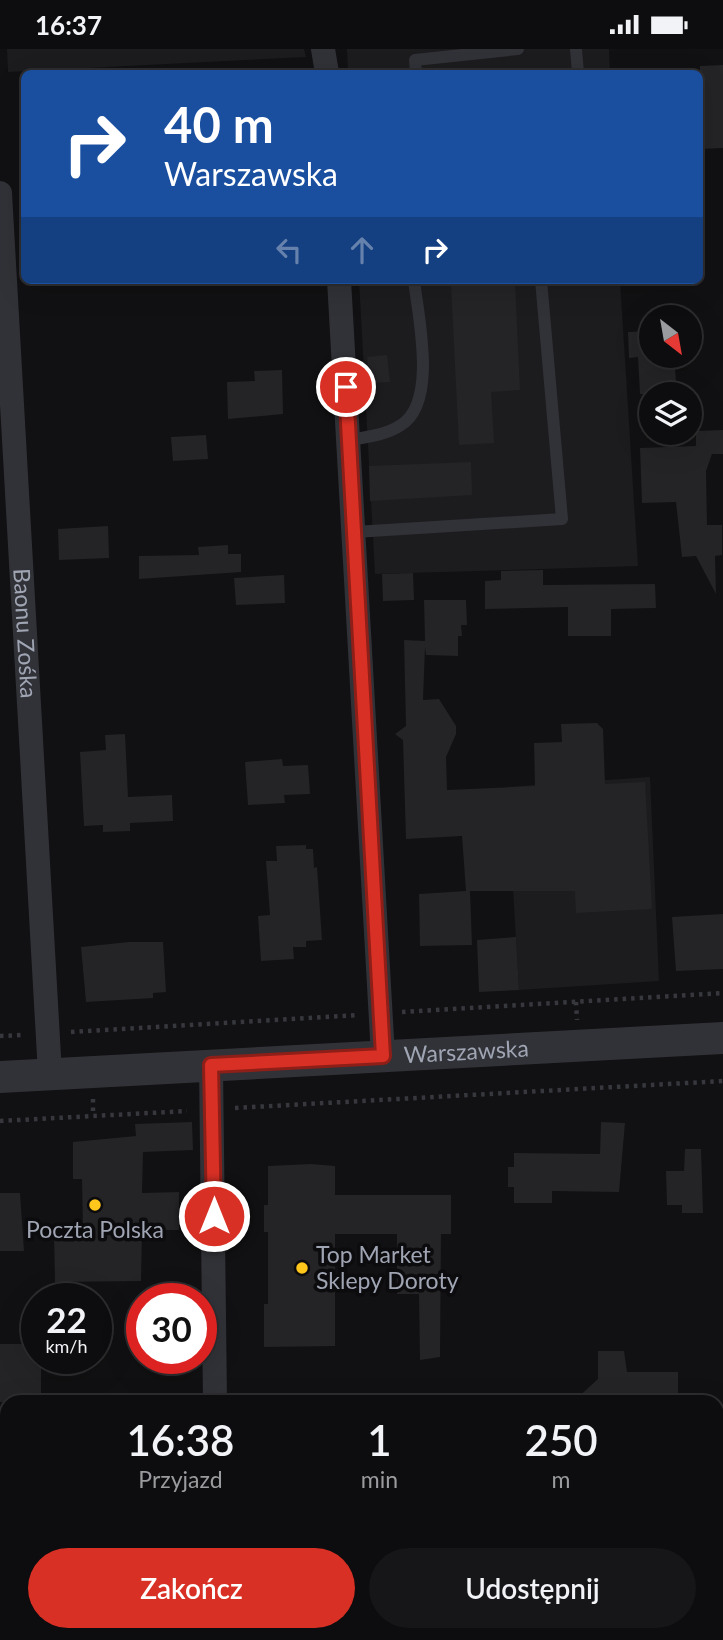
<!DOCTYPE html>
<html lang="pl">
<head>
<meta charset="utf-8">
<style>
	:root { --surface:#0d0c0e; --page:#161517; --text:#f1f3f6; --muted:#9a9b9e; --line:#2d2c2e; --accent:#d93025 }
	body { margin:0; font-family:Lato,sans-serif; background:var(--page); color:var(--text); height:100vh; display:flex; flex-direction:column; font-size:26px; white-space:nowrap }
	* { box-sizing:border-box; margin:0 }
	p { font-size:23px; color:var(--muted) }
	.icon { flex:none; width:38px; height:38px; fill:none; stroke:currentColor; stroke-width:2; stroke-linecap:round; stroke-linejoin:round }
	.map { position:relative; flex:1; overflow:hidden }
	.panel { position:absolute; left:0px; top:1346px; width:724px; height:247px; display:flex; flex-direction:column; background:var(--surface); border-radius:21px 21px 0 0; box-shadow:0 7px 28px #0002,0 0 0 2px var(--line) }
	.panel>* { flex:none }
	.top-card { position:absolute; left:21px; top:21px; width:682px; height:214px; border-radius:10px; box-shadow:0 7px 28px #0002,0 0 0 2px var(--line); background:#1a4fa0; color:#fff; overflow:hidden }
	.needle { width:46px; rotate:149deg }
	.tools { position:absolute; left:639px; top:256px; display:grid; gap:14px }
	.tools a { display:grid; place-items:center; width:63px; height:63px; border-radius:50%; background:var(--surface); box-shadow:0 7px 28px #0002,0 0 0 2px var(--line); font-size:35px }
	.speed { position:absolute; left:21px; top:1234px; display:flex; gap:14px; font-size:35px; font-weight:700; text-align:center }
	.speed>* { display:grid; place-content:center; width:91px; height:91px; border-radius:50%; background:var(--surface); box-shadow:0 7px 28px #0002,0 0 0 2px var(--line); line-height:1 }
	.speed small { font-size:18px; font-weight:400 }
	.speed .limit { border:10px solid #d22; background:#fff; color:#111 }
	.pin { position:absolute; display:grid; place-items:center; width:60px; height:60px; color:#fff; margin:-30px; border:4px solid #fff; border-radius:50%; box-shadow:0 2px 7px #0007 }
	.me { position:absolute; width:77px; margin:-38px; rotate:0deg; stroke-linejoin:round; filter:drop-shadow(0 0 5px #0008) }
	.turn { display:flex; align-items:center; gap:24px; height:147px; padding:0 28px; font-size:32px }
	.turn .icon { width:91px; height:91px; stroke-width:2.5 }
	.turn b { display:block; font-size:49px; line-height:60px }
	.lanes { display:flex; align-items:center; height:66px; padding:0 28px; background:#0003; justify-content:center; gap:35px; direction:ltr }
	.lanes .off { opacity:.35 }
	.eta { display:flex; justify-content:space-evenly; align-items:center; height:119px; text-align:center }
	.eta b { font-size:42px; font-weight:600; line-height:49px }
	.primary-button { display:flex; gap:14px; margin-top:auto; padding:14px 28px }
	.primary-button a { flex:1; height:80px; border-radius:42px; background:var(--accent); color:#fff; font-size:28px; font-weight:600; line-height:80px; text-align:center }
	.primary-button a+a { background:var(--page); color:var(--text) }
	.status { display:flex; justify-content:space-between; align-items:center; height:49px; padding:0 35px; background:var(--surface); direction:ltr }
	.status svg { height:19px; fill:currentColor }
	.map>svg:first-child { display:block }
</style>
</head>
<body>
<div class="status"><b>16:37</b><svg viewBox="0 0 49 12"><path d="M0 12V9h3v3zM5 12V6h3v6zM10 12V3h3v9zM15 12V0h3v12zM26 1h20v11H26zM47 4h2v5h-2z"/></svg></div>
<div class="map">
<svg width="723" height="1591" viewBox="0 0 723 1591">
	<rect width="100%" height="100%" fill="#111012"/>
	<g fill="#1c1c1f">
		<polygon points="7,0 304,0 306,8 8,23"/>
		<polygon points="347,0 609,0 610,24 348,24"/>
		<polygon points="359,231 620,231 638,517 375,525"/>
		<polygon points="650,728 659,932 519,941 507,738"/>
	</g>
	<g fill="#242326">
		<polygon points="723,16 723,99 700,100 700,17"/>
		<polygon points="515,233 520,341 491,343 494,394 459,396 451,236"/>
		<polygon points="651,282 651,306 674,306 677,345 640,345 638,308 629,309 628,283"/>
		<polygon points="387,306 390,333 370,334 367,308"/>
		<polygon points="282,321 283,365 228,370 227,333 255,332 254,322"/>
		<polygon points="723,381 723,405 712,405 706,422 707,476 722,476 722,506 715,507 716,545 696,507 682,508 676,453 642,454 640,399 696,397 696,382"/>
		<polygon points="206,386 208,410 173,412 171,388"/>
		<polygon points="471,413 472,446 370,452 369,417"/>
		<polygon points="108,477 109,509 59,511 58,480"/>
		<polygon points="228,496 228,505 241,505 241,523 139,530 139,507 199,506 198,498"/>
		<polygon points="543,521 543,536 655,535 656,559 611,560 611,587 568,587 568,558 485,560 485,532 501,531 501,522"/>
		<polygon points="413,524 414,551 383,552 382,525"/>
		<polygon points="284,526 285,554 236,556 234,529"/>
		<polygon points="424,551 466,551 467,576 461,576 462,587 458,587 458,607 426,606 425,598 423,651 439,650 456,677 456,685 446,708 447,741 535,737 534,694 562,693 561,675 597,674 603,680 605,735 645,733 652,860 576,864 575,842 470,842 472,896 420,897 419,845 466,842 462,787 406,790 403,691 395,685 406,677 404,591 425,592"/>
		<polygon points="125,685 128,748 172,746 173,772 130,774 130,782 103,783 103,776 84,777 80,703 106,701 105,686"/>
		<polygon points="282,710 283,717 308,716 310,745 284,746 285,754 248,756 245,713"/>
		<polygon points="306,796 306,800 313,800 314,819 317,818 322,891 306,892 306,898 293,898 294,910 261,912 258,867 270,866 266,812 277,812 276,797"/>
		<polygon points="723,865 723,920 676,922 672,868"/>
		<polygon points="516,888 519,941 479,943 477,891"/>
		<polygon points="129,893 163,893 166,943 153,944 153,949 86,953 81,898"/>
		<polygon points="192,1073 193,1101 143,1103 142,1144 179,1143 179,1181 142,1181 141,1232 55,1233 54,1184 83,1183 82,1130 73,1130 73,1093 136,1087 135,1075"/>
		<polygon points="601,1073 625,1074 619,1143 552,1142 552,1154 514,1154 514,1138 508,1138 508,1118 514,1118 514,1104 600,1105"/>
		<polygon points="685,1100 701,1100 703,1164 682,1164 682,1156 667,1156 666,1122 684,1122"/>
		<polygon points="311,1115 335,1117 335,1146 451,1146 451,1185 441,1185 440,1308 420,1311 419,1245 397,1245 397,1185 335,1185 335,1297 264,1298 264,1255 268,1255 268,1183 264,1183 264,1156 268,1156 268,1117"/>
		<polygon points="0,1144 20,1144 24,1202 0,1202"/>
		<polygon points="0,1295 37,1295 37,1309 41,1309 41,1353 0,1353"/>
		<polygon points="598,1302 624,1302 627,1323 678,1323 678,1353 573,1353 598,1330"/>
	</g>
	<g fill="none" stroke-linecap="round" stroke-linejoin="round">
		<g stroke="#37383e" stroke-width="4.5" stroke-dasharray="3.5 5" stroke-linecap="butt">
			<polyline points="576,953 577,971"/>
			<polyline points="402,963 723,944"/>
			<polyline points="71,983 359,966"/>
			<polyline points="0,987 23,986"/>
			<polyline points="93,1050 93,1066"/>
			<polyline points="235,1059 723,1032"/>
			<polyline points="0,1072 187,1062"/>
		</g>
		<g stroke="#313237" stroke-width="12">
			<polyline points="576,0 578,24"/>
			<polyline points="416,24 415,11 518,0"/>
			<path d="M349 391C367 388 386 386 401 376 438 353 418 267 414 231"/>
			<polyline points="355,483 562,470 541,231"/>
		</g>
		<g stroke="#313237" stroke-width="24">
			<polyline points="323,0 327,24"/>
			<path id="s1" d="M0 144 50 1025"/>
			<polyline points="339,231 383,1007"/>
			<polyline points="211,1016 215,1353"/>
			<polyline points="718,1442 723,1441"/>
			<polyline points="0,1486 7,1486"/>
			<polyline points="215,1591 215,1586"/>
		</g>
		<path stroke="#313237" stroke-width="32" id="s2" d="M0 1028 723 989"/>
	</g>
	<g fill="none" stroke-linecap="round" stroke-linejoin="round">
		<g stroke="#8d1f18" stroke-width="18">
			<polyline id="route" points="214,1167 211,1016 383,1007 346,338"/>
		</g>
		<use href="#route" stroke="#d93025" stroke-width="12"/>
	</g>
	<g fill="#ffc61b" stroke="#0c0b0d" stroke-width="2.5">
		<circle cx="95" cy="1156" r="7"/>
		<circle cx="302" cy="1219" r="7"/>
	</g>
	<g text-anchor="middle" stroke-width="7" stroke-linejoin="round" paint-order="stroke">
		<g font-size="23" fill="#a0a5b4" stroke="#0c0b0d">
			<text dy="8" stroke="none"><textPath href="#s1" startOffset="441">Baonu Zośka</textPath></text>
			<text dy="8" stroke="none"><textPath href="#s2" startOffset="467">Warszawska</textPath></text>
		</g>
		<g font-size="23" fill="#a0a5b4" stroke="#0c0b0d">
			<text x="95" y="1189">Poczta Polska</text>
			<text x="316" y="1214" text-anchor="start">Top Market<tspan x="316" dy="26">Sklepy Doroty</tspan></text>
		</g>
	</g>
</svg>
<div class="tools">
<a><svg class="needle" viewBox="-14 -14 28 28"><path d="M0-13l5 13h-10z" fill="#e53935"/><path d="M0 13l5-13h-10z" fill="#9a9b9e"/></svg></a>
<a><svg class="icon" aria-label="layers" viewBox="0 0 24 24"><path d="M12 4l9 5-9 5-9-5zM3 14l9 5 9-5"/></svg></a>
</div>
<div class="speed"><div>22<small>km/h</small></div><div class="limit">30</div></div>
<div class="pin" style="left:346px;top:338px;background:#d93025"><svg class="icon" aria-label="arrive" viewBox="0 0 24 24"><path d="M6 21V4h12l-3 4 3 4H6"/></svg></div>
<svg class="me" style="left:214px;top:1167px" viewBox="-20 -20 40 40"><circle r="17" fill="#d93025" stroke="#fff" stroke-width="3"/><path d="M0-11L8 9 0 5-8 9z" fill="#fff"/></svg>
<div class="top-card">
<div class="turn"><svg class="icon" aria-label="right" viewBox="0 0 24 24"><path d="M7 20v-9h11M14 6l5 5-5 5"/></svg><div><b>40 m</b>Warszawska</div></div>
<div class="lanes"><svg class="icon off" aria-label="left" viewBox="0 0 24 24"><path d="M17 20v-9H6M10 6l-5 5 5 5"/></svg><svg class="icon off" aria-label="ahead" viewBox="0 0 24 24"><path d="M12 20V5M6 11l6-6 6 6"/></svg><svg class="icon" aria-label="right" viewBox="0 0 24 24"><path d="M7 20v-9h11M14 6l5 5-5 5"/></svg></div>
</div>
<section class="panel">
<div class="eta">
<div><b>16:38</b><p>Przyjazd</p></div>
<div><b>1</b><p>min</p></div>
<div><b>250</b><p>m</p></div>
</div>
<div class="primary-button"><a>Zakończ</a><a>Udostępnij</a></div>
</section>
</div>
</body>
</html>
